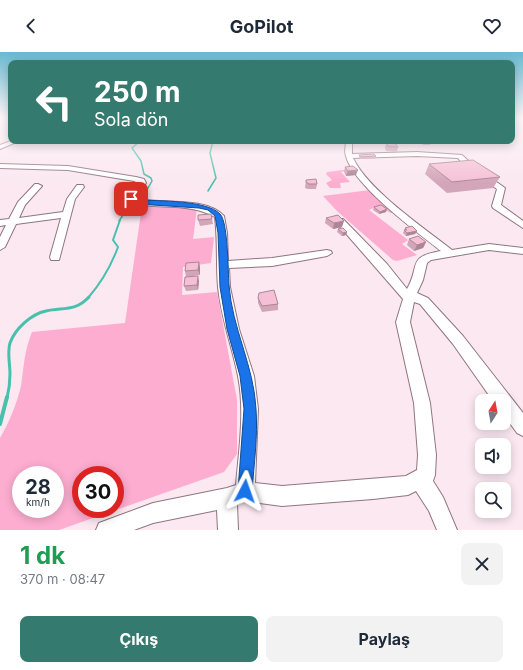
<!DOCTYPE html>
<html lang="tr">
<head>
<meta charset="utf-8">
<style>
	:root { --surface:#fff; --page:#f2f2f3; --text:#1f2937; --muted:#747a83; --accent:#357a6f }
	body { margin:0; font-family:Inter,sans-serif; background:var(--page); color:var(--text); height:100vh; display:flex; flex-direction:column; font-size:15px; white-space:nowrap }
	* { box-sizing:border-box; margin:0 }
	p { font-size:13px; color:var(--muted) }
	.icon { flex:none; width:22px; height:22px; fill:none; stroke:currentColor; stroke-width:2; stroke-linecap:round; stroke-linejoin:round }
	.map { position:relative; height:478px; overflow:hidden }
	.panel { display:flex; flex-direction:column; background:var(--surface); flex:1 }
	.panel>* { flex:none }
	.hud { position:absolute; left:8px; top:8px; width:507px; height:84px; border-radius:8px; box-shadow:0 2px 10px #0003; background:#357a6f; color:#fff; overflow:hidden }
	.needle { width:26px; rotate:11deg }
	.fabs { position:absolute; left:475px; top:342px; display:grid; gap:8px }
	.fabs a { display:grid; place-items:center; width:36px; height:36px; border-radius:8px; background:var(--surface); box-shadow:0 2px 10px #0003; font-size:20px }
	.speed { position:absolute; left:12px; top:414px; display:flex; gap:8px; font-size:20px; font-weight:700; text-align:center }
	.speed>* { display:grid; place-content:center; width:52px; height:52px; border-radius:50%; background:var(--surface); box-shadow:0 2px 10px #0003; line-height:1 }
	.speed small { font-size:10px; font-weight:400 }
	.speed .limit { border:6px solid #d22; background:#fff; color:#111 }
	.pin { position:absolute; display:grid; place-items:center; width:34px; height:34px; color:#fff; margin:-17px; border-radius:8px; box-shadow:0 2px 6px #0006 }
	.me { position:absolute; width:44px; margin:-22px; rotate:4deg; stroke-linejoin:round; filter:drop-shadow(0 0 3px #0008) }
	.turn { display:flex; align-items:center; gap:14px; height:84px; padding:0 20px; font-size:18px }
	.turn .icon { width:52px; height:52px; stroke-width:2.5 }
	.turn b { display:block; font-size:28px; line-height:34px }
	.round { display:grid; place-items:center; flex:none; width:42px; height:42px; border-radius:8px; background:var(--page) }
	.head { display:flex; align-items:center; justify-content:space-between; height:68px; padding:0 20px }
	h1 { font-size:24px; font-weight:700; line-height:30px; color:#1e9e55 }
	.button { display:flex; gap:8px; margin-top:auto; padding:8px 20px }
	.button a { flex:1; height:46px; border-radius:8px; background:var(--accent); color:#fff; font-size:16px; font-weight:700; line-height:46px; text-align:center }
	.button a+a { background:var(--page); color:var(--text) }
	header { display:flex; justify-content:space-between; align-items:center; height:52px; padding:0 20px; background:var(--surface); font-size:18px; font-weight:700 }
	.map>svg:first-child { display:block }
</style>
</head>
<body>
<header><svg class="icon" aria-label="back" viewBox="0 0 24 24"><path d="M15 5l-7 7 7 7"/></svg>GoPilot<svg class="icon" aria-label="heart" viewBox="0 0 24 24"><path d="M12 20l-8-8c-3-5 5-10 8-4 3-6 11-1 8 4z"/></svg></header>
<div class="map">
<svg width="523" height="478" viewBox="0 0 523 478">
	<rect width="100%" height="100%" fill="#fbe8f0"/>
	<g fill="#fdadd0" fill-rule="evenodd">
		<polygon points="351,117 352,118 341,120 350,130 340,131 341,136 330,136 326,131 332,128 326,122 327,120"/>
		<polygon points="370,138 397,161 391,161 378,154 369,158 408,188 402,192 417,203 397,209 393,208 337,159 323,144"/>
		<path d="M142 154 197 156 193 187 214 185 211 211 183 215 182 243 217 240 237 348V402L224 420 59 478H0V386C9 371 17 351 21 334 24 314 24 300 32 280L125 271ZM21 423H55V457H21ZM81 423H115V457H81Z"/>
	</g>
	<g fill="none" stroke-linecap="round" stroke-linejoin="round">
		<g stroke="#48c0ae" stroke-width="1.5">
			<polyline points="208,139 216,126 210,101 213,89"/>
			<polyline points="119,169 129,154 148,136 152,129 151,126 144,122 141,109 132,96 140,89"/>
		</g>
		<path stroke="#48c0ae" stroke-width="2" d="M88 246C101 231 111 214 118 195L113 188 120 168"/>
		<path stroke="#48c0ae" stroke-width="3" d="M7 346C9 338 10 330 10 322 10 311 7 301 10 291 15 277 31 262 46 259 63 255 75 260 89 245"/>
		<polyline stroke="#48c0ae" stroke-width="4" points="0,372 7,345"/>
		<g stroke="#907580" stroke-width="2">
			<g id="minor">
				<polygon points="11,89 19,89 0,97 0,93"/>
				<path d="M346 89H352V102L417 100 462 103 474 114 505 136 501 153 523 169V176L493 156 492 154 497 137 468 118 458 106 417 104 353 106C368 138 423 175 452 198L489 192 523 196V202L489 198 431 208 427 211 423 228 417 241 428 246 463 284 523 361V384L517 381 504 363V349H493L453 292 420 252 414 250 410 270 430 351 436 403 435 423 433 429 443 445 457 478H437L429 459 416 439 408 443 373 447 282 454 245 449 237 452 238 478H218L217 458 153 471 134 478H96L99 471 153 451 227 436 236 433C239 397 245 359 238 324 232 294 221 266 218 235 216 212 218 189 215 165 189 150 158 158 130 151L127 145 138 131 134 129 68 118 0 116V112L68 114 136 125 144 127 146 131 135 145 136 147C160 152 206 144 224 164L227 181 228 209 272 206 327 198 331 199 332 201 327 204 272 214 229 216 230 235 239 277 254 324 258 357 255 431 282 434 406 424 417 418 418 403 414 351 396 270 403 247 335 169 337 167H343L387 212 407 237C421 213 406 205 441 199 417 180 353 133 346 104 344 100 346 94 346 89Z"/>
				<polygon points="35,132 38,132 42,134 25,153 19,166 63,160 67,147 77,133 83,133 84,135 75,147 59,208 51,208 50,205 61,166 16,172 5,195 0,198 0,185 6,173 0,174 0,168 9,167 18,150"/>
			</g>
		</g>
		<use href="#minor" fill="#fff" fill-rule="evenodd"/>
	</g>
	<g fill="#d3a5b8">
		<polygon points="420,89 432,89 430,93 423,93"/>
		<polygon points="386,91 398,95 397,100 386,99 385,96"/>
		<polygon points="359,103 376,104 375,107 360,107 359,105"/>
		<polygon points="429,112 500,125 493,136 447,141 425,122"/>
		<polygon points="345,115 356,123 346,124 344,120"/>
		<polygon points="306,128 317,132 316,137 308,137 305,136"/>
		<polygon points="374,155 386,160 379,162 373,158"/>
		<polygon points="211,162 213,172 200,174 198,168"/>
		<polygon points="326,166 342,175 333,177 325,171"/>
		<polygon points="405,176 417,179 415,182 406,184 403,181"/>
		<polygon points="338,177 347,180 346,183 342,184 337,180"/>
		<polygon points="409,187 426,190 423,196 414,199 407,193"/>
		<polygon points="200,215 200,223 186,225 185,219"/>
		<polygon points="199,229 198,238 186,239 184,234"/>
		<polygon points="258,246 278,252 278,258 262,260 258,251"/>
	</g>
	<g fill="#ac8696">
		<polygon points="358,118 356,123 346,124 348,119"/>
		<polygon points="387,157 386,160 379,162 380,160"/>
		<polygon points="344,169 342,175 333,177 334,171"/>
		<polygon points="417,179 415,182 406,184 407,181"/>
		<polygon points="347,180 346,183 342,184 343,181"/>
		<polygon points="426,190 423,196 414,199 417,193"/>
		<polygon points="199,210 200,215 200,223 198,218"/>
		<polygon points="198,224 199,229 198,238 197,233"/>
	</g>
	<g fill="#f5c0d6" stroke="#ac8696">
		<polygon points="386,91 396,92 398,95 388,94"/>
		<polygon points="374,102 376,104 361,105 359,103"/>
		<polygon points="473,108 500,125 452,130 429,112"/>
		<polygon points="353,114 358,118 348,119 345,115"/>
		<polygon points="316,127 317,132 309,132 306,130 306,128"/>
		<polygon points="381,153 387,157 380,160 374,155"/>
		<polygon points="211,162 212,167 198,168 198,163"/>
		<polygon points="338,163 344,169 334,171 326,166"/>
		<polygon points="412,174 417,179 407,181 404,178 407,178 405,176"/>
		<polygon points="343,176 347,180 343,181 338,177"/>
		<polygon points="418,184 426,190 417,193 409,187"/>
		<polygon points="199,210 198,218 185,219 186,211"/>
		<polygon points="198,224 197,233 184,234 185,225"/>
		<polygon points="274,238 278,252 262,254 258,246 259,241"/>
	</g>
	<linearGradient id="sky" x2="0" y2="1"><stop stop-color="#68b9d1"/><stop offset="0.5" stop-color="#fdf5f8"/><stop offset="1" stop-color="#fdf5f8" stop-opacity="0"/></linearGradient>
	<rect width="523" height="131" fill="url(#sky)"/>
	<path fill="#1a73e8" stroke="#114b97" d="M131 145 138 148C158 149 207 148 220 162 228 169 228 220 229 233 232 276 254 314 256 357 258 384 254 412 252 439L250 444 245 446 240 444 238 439 244 357 240 324 227 277 220 235 218 181 215 164 208 158 199 156 137 152 128 149V146Z"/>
</svg>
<div class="fabs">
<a><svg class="needle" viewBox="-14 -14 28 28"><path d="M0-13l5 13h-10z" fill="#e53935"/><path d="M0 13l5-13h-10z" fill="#747a83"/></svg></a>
<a><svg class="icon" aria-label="sound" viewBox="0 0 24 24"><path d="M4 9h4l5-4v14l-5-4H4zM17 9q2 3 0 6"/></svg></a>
<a><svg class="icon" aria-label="search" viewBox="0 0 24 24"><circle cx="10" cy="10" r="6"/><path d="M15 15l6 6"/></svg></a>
</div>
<div class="speed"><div>28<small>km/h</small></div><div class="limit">30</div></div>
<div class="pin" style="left:131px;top:147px;background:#d93025"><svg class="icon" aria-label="arrive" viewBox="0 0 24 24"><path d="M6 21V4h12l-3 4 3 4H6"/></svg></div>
<svg class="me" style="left:245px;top:439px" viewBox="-20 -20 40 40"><path d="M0-17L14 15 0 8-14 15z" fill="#1a73e8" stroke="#fff" stroke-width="4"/></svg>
<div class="hud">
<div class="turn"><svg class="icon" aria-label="left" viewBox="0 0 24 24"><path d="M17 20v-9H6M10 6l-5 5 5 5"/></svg><div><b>250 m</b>Sola dön</div></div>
</div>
</div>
<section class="panel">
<div class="head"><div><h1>1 dk</h1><p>370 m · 08:47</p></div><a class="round"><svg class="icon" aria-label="close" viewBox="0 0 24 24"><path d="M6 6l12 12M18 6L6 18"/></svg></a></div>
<div class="button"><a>Çıkış</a><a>Paylaş</a></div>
</section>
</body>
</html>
